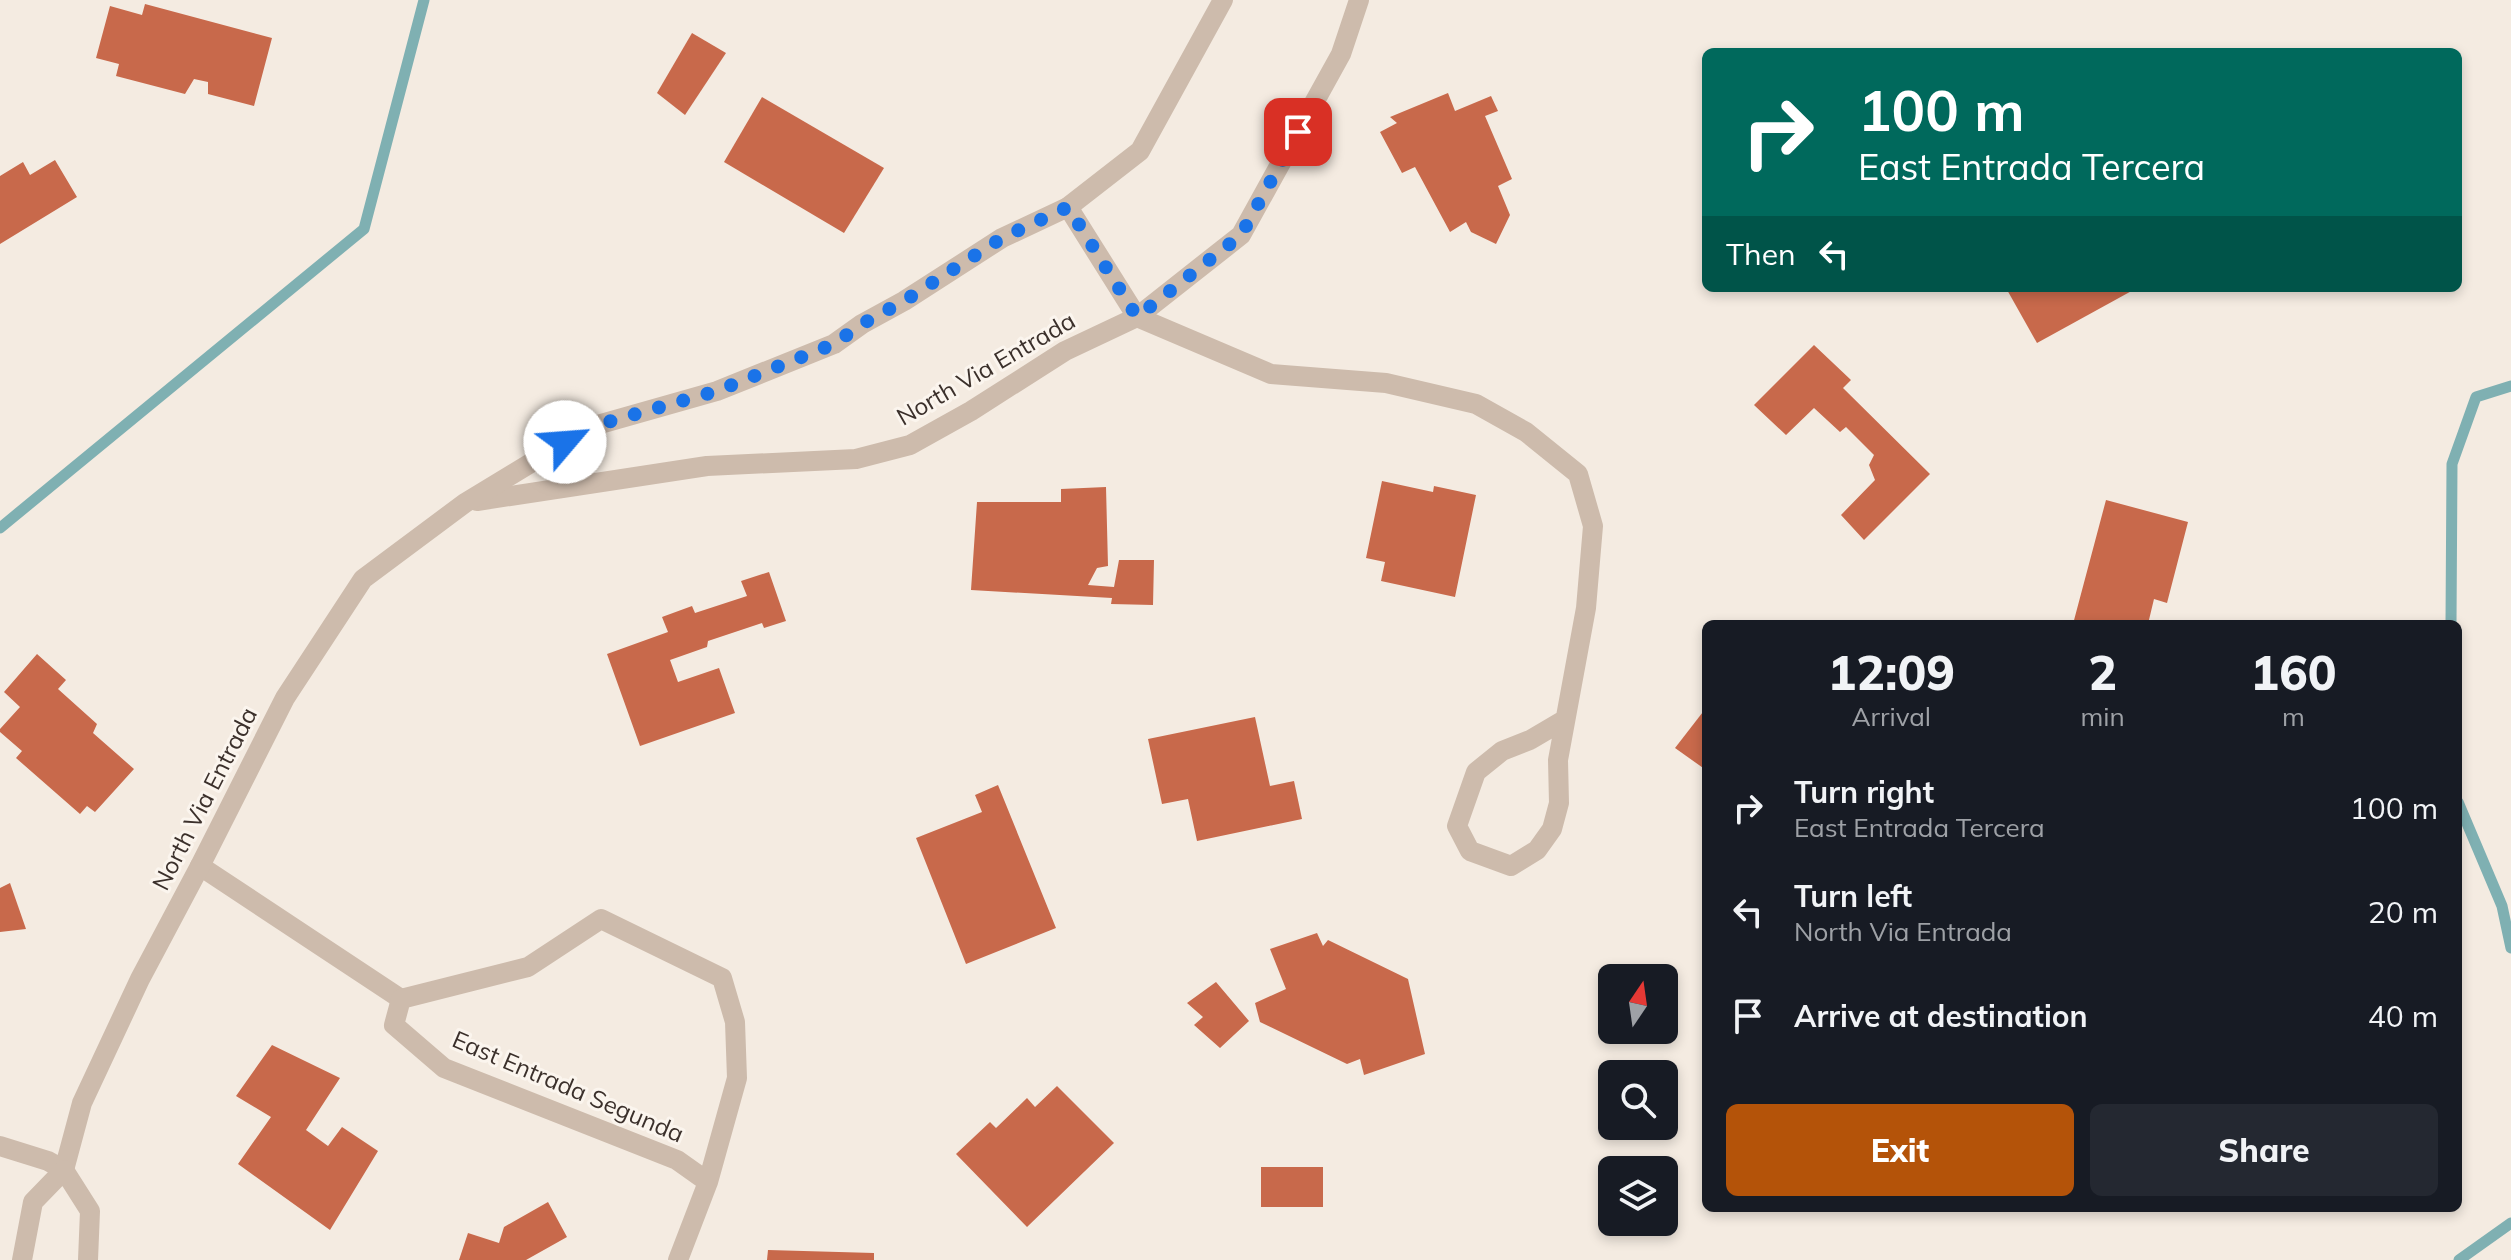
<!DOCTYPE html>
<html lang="en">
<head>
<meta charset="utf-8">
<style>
	:root { --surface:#171b24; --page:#242831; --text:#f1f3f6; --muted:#9ea1a6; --accent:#b45309 }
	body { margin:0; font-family:Mulish,sans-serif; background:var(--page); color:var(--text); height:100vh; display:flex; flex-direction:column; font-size:30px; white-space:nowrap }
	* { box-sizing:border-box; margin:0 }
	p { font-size:26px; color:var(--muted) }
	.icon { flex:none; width:44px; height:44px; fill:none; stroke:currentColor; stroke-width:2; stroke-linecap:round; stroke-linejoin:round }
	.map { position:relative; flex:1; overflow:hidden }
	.side { position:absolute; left:1702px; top:620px; width:760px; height:592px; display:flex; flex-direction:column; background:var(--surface); border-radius:12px; box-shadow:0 4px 12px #0003 }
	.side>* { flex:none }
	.banner { position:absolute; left:1702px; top:48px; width:760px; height:244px; border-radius:12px; box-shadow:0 4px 12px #0003; background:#00695c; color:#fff; overflow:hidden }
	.needle { width:52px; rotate:13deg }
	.buttons { position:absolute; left:1598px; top:964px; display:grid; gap:16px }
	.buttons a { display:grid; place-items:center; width:80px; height:80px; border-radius:12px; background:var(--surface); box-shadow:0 4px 12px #0003; font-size:40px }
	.pin { position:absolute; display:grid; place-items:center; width:68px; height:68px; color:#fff; margin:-34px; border-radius:16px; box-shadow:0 4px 12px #0006 }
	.me { position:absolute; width:88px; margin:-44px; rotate:63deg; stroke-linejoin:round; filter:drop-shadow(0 0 6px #0008) }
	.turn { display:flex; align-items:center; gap:28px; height:168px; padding:0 24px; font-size:36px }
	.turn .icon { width:104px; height:104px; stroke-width:2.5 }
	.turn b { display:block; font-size:56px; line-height:68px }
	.then { display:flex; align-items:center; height:76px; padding:0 24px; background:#0003; gap:16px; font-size:30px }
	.eta { display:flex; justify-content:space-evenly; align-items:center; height:136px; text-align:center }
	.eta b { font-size:48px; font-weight:800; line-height:56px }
	.action { display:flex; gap:16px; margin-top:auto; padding:16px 24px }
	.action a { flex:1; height:92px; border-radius:12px; background:var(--accent); color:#fff; font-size:32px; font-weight:800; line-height:92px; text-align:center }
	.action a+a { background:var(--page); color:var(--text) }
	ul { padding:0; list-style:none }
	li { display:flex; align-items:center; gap:24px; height:104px; padding:0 24px }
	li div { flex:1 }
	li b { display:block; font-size:30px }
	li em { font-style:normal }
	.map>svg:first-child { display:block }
</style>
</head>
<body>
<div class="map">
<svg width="2511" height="1260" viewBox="0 0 2511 1260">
	<rect width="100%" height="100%" fill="#f4ebe1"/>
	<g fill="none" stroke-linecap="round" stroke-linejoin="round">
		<g stroke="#7fb0b2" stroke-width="11">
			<polyline points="0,528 364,229 424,0"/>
			<polyline points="2451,624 2452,464 2476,397 2511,386"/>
			<polyline points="2458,802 2502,906 2511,948"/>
			<polyline points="2459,1260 2511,1223"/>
		</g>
	</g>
	<g fill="#c8694b">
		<polygon points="145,4 272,38 254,106 208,94 208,82 194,79 185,94 116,76 119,64 96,58 110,6 142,15"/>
		<polygon points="692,33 726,53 685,115 657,93"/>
		<polygon points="1448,93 1455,111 1491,96 1498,111 1485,116 1512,179 1498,186 1510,215 1496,244 1471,232 1466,222 1450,232 1415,167 1402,173 1380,132 1397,123 1390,117"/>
		<polygon points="762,97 884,168 844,233 724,162"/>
		<polygon points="55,160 77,197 0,244 0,176 23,162 30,175"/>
		<polygon points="2006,288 2137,288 2037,343"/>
		<polygon points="1814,345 1851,380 1843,388 1930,474 1864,540 1841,515 1875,480 1869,465 1874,455 1846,427 1840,432 1814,408 1786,435 1754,405"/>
		<polygon points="1382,481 1433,492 1434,486 1476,495 1455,597 1381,581 1385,562 1366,558"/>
		<polygon points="1106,487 1108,566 1097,568 1088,585 1114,587 1119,560 1154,560 1153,605 1111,604 1112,598 971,590 977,502 1061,502 1061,489"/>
		<polygon points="2106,500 2188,522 2167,603 2154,599 2148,624 2073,624"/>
		<polygon points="769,572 786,621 764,628 762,623 708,641 707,647 670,660 678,682 719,668 735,713 640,746 607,654 668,632 662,617 692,606 695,613 747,596 741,581"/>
		<polygon points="37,654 66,680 58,689 97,724 93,733 134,769 95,812 87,806 80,814 16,758 22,751 0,732 0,729 20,707 4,692"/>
		<polygon points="1706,708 1706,770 1675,748"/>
		<polygon points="1255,717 1270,786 1294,781 1302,819 1197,841 1188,799 1162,804 1148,739"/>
		<polygon points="998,785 1056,928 966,964 916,838 982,812 975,795"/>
		<polygon points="10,883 26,929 0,932 0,888"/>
		<polygon points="1317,933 1323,946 1328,940 1408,979 1425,1054 1364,1075 1360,1059 1347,1064 1260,1022 1255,1003 1286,989 1270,949"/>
		<polygon points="1216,982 1249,1021 1220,1048 1194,1025 1203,1017 1187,1003"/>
		<polygon points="272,1045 340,1078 306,1130 328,1146 342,1127 378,1151 330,1230 238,1164 271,1117 236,1096"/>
		<polygon points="1057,1086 1114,1143 1027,1227 956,1154 990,1122 996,1128 1027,1098 1035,1107"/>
		<rect x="1261" y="1167" width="62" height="40"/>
		<polygon points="548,1202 567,1237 526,1260 459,1260 468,1233 499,1243 504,1227"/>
		<polygon points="768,1250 874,1253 874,1260 767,1260"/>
	</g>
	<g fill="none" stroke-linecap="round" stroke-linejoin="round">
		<g stroke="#cdbbac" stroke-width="20">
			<polyline points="1068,207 1137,317 1271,374 1386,383 1476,404 1526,432 1578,474 1593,526 1586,608 1558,760 1559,803 1552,829 1537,850 1511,866 1470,851 1457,826 1476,772 1502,751 1530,740 1564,720"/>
			<polyline points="477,501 707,466 856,459 910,445 971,411 1065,351 1137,317 1241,235 1341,54 1359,0"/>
			<polyline points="200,866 401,999"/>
			<polyline points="0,1146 48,1161 64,1170 82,1103 140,979 200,866 285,698 363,579 465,503 590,427 717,391 834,344 862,324 904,301 1002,238 1068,207 1140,151 1223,0"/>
			<polyline points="22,1260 33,1202 64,1170 90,1211 88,1260"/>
			<polyline points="678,1260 708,1182 737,1078 735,1022 722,978 601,919 528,967 401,999 394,1025 444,1068 677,1160 708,1182"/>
		</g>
	</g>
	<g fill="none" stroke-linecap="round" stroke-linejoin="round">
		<polyline stroke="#1a73e8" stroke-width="14" stroke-dasharray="0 25.2" points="565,442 590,427 717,391 834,344 862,324 904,301 1002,238 1068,207 1137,317 1241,235 1298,132"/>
	</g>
	<g text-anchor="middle" stroke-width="6" stroke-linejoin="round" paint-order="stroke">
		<g font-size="24" fill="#3b302b" stroke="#fbf5ee">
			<text transform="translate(986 369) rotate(-30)" y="8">North Via Entrada</text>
			<text transform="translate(205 799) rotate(-63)" y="8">North Via Entrada</text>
			<text transform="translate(568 1087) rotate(23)" y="8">East Entrada Segunda</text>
		</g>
	</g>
</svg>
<div class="buttons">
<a><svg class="needle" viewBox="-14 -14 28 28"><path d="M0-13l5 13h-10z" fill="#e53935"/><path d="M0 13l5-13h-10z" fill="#9ea1a6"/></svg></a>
<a><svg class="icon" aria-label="search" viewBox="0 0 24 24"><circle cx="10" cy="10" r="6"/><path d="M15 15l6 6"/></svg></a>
<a><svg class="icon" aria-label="layers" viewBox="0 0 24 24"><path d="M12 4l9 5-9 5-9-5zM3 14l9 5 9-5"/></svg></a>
</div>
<div class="pin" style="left:1298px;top:132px;background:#d93025"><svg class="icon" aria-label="arrive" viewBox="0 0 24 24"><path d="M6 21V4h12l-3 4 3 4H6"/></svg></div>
<svg class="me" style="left:565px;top:442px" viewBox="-20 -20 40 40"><circle r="19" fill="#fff"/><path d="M0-13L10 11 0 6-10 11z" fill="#1a73e8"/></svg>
<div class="banner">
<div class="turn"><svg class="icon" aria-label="right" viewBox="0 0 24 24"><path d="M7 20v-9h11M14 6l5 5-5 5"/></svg><div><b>100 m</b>East Entrada Tercera</div></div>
<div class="then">Then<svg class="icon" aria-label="left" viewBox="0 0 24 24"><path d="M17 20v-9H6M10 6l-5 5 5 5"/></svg></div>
</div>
<section class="side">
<div class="eta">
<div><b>12:09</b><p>Arrival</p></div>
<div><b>2</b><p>min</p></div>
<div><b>160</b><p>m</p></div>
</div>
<ul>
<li><svg class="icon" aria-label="right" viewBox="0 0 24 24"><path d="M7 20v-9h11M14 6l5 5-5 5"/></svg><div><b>Turn right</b><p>East Entrada Tercera</p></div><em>100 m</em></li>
<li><svg class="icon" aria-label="left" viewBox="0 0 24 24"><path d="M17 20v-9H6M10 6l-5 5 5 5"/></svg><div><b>Turn left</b><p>North Via Entrada</p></div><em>20 m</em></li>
<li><svg class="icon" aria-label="arrive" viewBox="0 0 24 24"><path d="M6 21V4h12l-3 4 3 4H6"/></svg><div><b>Arrive at destination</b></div><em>40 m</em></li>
</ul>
<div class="action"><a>Exit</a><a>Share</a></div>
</section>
</div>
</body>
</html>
